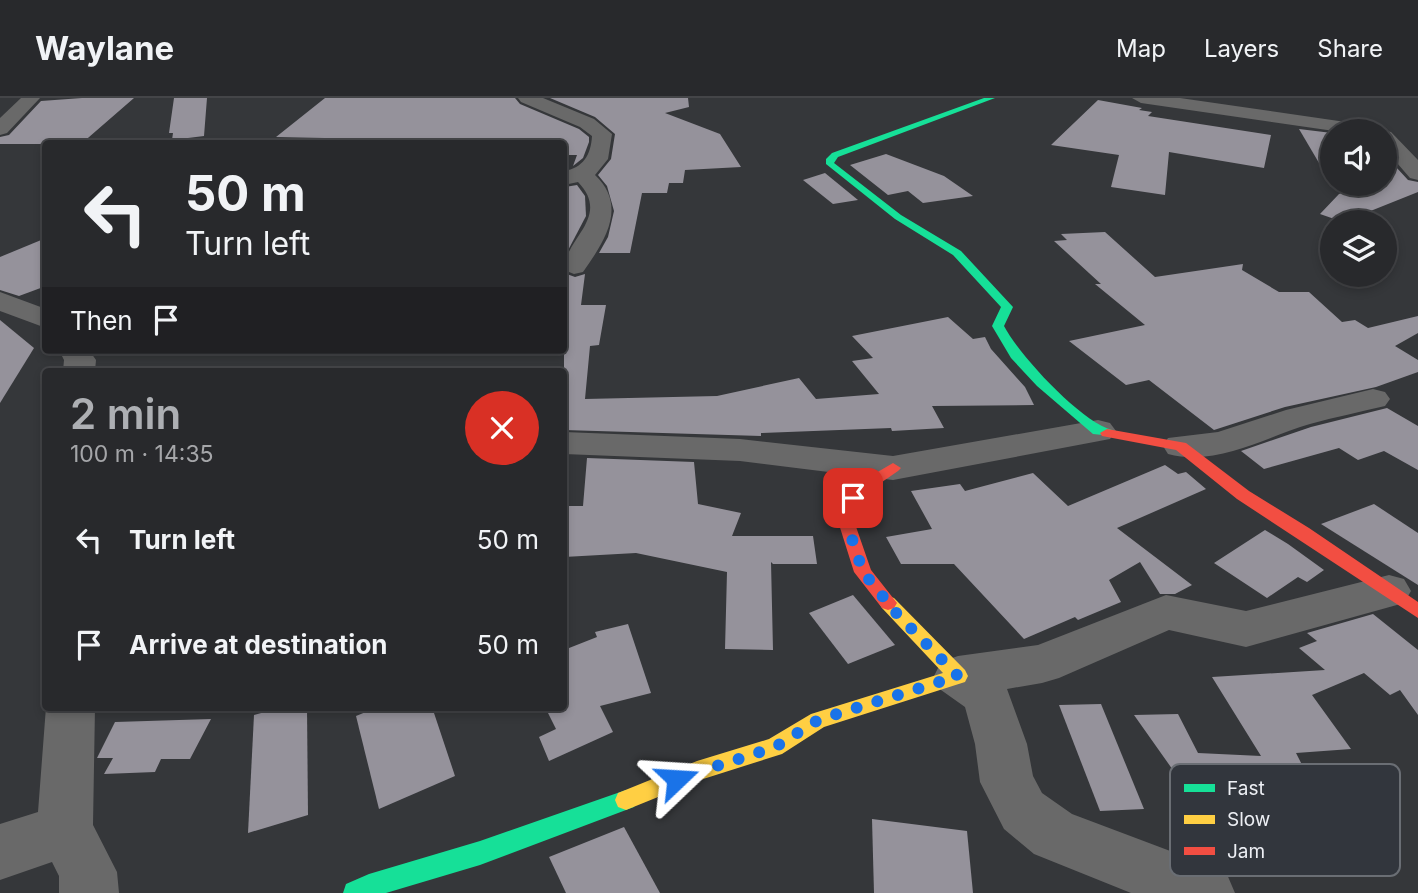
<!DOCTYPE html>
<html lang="en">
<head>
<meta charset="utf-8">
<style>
	:root { --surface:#28292c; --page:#303134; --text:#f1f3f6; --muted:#a5a6a9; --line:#444548; --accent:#adafb3 }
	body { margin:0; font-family:Inter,sans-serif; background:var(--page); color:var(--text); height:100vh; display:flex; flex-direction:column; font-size:26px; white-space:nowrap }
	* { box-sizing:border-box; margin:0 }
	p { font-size:23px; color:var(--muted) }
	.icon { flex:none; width:38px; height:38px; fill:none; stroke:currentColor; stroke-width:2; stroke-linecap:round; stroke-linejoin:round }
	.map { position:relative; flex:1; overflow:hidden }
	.side { position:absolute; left:42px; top:270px; width:525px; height:343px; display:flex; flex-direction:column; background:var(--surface); border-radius:7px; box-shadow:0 4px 10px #0003,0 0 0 2px var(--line) }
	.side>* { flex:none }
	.hud { position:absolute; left:42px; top:42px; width:525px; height:214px; border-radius:7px; box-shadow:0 4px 10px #0003,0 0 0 2px var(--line); background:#28292c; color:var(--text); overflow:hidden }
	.buttons { position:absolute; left:1320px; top:21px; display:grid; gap:14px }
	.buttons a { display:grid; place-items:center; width:77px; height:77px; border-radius:50%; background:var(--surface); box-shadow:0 4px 10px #0003,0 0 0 2px var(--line); font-size:35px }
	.pin { position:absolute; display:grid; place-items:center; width:60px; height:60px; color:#fff; margin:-30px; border-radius:14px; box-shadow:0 4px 10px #0006 }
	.me { position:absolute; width:77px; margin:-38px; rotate:70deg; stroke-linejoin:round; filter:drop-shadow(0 0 5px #0008) }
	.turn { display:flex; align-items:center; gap:24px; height:147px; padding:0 28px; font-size:32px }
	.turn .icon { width:91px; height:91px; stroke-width:2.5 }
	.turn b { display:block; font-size:49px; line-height:60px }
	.then { display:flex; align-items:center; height:66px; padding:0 28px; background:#0003; gap:14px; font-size:26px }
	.round { display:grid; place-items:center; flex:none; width:74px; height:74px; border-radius:37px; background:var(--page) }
	.summary { display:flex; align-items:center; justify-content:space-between; height:119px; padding:0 28px }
	h1 { font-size:42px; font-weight:600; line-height:52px; color:var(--accent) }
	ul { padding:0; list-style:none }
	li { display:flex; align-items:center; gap:21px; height:105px; padding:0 28px }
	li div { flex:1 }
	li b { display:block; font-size:26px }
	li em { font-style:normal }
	header { display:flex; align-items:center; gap:42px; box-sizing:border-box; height:98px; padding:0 35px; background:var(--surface); border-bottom:2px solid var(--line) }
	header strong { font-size:33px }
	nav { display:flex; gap:38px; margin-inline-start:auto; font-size:24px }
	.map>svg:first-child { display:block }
</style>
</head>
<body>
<header>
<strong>Waylane</strong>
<nav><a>Map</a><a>Layers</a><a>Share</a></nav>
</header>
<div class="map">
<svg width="1418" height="795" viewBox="0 0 1418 795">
	<rect width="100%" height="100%" fill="#35373a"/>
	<g fill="#95929b">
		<polygon points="82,0 134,0 81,46 0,46 0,39 9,37 41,3"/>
		<polygon points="174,0 207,0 204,38 172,42 173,35 169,35"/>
		<polygon points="325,0 515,0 520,6 579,31 589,39 589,44 583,60 573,68 577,57 564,57 564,46 418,46 421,42 276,39"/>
		<polygon points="550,0 688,0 689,9 665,15 720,36 741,69 685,72 683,85 669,85 667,95 642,95 630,155 599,155 608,139 614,113 607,88 598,77 611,61 615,36 595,19"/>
		<polygon points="1098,2 1142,10 1139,12 1152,14 1148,18 1271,37 1264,70 1169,54 1165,97 1111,89 1119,57 1051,47"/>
		<polygon points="1299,31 1332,35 1332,87"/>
		<polygon points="886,56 944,78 973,98 923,105 908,93 888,97 850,67"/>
		<polygon points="1384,56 1408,82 1418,84 1418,94 1343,124 1320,116 1339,96 1367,86 1384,86"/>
		<polygon points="825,75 858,102 833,106 803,82"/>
		<polygon points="577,87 585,98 586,118 564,160 564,94 565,89"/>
		<polygon points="1105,134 1155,179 1243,166 1242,172 1279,194 1309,194 1342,224 1355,222 1368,230 1418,218 1418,235 1395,248 1418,262 1418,274 1376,289 1285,309 1214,332 1149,282 1126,287 1069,243 1145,227 1095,186 1101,186 1054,143 1067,142 1061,136"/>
		<polygon points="46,140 46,188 19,198 0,192 0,159"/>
		<polygon points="564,175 575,179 585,176 581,207 606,207 599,247 590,248 585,301 717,298 799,280 816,301 879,296 852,263 873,260 852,238 948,219 973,241 985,239 991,251 1025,289 1034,307 932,308 944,330 892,333 891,330 761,335 761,338 564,332"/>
		<polygon points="0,222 34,250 0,305"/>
		<polygon points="1387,310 1418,328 1418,372 1384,353 1358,362 1339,350 1264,371 1241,353 1311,329"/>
		<polygon points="587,360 694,364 698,406 741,415 732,438 813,438 817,466 773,466 771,464 773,552 725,551 727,474 636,455 564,459 568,408 583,408"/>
		<polygon points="1165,367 1178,376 1186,374 1206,391 1117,430 1192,487 1175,496 1160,496 1140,464 1109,482 1121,504 1078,522 1075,519 1024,541 954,466 901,466 886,439 932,431 911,393 960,386 965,393 1033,375 1068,408"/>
		<polygon points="1374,406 1418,435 1418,487 1321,426"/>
		<polygon points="1265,432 1288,446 1324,472 1307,484 1298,479 1267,500 1214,465"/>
		<polygon points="853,497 895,547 848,566 809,515"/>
		<polygon points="1373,516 1418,552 1418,617 1400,592 1390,597 1364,575 1312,597 1351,651 1296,655 1321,704 1269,702 1302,768 1267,766 1252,732 1221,740 1134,617 1178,616 1198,655 1261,658 1212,579 1325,572 1299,550 1317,543 1307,535"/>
		<polygon points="628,526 651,595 600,608 613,634 549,663 539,639 556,631 545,609 564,609 564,552 597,539 595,534"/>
		<polygon points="1101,606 1144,711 1100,713 1059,607"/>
		<polygon points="283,609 307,609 308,717 248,735 254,617"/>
		<polygon points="378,609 432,609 455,678 379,711 356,618"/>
		<polygon points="211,621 190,661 161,661 155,674 104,676 113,660 97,660 115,624"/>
		<polygon points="872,721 967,733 973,795 874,795"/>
		<polygon points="624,729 660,795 566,795 549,759"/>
	</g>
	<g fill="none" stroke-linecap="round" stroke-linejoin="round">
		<g fill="#696969" fill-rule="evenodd">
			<polygon points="21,0 40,0 7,35 0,37 0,20"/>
			<path d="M518 0H543L594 21 612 36 608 61 595 77C628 108 605 143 583 174L574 176 564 172C564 141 612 119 578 84L564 87V73C583 70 591 57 592 38L580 29 521 4Z"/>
			<polygon points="1132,0 1180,0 1380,29 1382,32 1391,34 1418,62 1418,82 1410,80 1384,50 1384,33 1334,33 1141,5"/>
			<polygon points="0,194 46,211 46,230 0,213"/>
			<polygon points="59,252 89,252 96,262 95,273 63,273 64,262"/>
			<path d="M1373 291 1385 294 1390 301 1385 308C1360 314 1335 319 1310 326 1265 339 1217 369 1168 356L1163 348 1168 340 1218 334 1286 312Z"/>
			<polygon points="1098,322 1110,325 1116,333 1110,341 893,382 740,363 564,356 564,334 740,341 893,358"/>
			<polygon points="1389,477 1404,481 1411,493 1404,505 1246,549 1169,532 1059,580 1042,585 1007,591 1027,646 1033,678 1042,695 1072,716 1226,774 1235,795 1131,795 1034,756 1004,731 980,684 975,646 965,609 941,592 934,578 941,564 958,558 1038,547 1166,497 1246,513"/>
			<polygon points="46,609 95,609 93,727 117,774 119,795 59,795 59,778 52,764 0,782 0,726 38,714"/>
		</g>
		<g fill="#16e098" fill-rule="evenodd">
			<path d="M984 0H995L838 59 834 65 901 117 961 153 1013 209 1004 228C1019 257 1081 324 1112 332L1114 335 1112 338 1093 336 1037 288 1011 260 992 228 1001 209 953 157 895 121 826 66V61L832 55Z"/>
			<polygon points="626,692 634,695 637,702 634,709 480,767 386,795 343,795 346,786 369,776 480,743"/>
		</g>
		<polygon fill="#ffcf43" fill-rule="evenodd" points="888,498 894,500 965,572 968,578 965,584 824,629 782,656 700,682 626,712 618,709 615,702 618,695 697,663 769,641 811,616 943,575 882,510 879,505 882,500"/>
		<g fill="#f24e42" fill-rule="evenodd">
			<polygon points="1107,331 1186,345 1249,393 1309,430 1418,504 1418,520 1237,401 1176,352 1102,338 1100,335"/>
			<polygon points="893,365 901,370 898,373 869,393 853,420 871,472 897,505 894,510 888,512 882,510 854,474 837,420 857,386"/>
		</g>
	</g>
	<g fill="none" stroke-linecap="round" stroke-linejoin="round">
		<polyline stroke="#1a73e8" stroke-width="12" stroke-dasharray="0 21.6" points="677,681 775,649 818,622 958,578 897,516 863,474 845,420 853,400"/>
	</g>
	<rect x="1170" y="666" width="230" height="112" rx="10" fill="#32363d" stroke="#6a6e74" stroke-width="2"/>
	<rect x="1184" y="686" width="31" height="8" fill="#16e098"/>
	<rect x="1184" y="717" width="31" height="9" fill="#ffcf43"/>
	<rect x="1184" y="749" width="31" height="8" fill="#f24e42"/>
	<g font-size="19" fill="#edeff4">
		<text x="1227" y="697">Fast</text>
		<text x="1227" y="728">Slow</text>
		<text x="1227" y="760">Jam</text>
	</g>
</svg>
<div class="buttons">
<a><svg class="icon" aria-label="sound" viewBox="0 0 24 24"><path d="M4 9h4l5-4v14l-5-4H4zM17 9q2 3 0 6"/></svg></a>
<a><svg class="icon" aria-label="layers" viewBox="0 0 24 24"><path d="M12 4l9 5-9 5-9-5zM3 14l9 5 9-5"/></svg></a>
</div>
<div class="pin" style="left:853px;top:400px;background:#d93025"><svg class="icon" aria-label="arrive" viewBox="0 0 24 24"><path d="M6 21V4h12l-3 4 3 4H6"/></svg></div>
<svg class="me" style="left:677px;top:681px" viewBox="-20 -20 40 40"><path d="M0-17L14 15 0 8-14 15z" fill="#1a73e8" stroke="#fff" stroke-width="4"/></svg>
<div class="hud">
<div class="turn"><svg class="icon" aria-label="left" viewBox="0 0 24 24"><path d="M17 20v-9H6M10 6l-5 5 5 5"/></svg><div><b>50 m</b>Turn left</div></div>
<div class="then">Then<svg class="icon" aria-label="arrive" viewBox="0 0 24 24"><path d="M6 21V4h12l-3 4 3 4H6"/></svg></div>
</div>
<section class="side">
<div class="summary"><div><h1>2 min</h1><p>100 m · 14:35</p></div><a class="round" style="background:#d93025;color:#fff"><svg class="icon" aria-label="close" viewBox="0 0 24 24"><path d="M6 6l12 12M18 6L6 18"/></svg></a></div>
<ul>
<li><svg class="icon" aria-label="left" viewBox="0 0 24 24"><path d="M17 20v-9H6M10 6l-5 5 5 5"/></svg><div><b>Turn left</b></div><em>50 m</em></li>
<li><svg class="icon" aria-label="arrive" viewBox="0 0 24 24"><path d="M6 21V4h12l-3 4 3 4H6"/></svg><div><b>Arrive at destination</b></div><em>50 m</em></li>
</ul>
</section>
</div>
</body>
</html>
